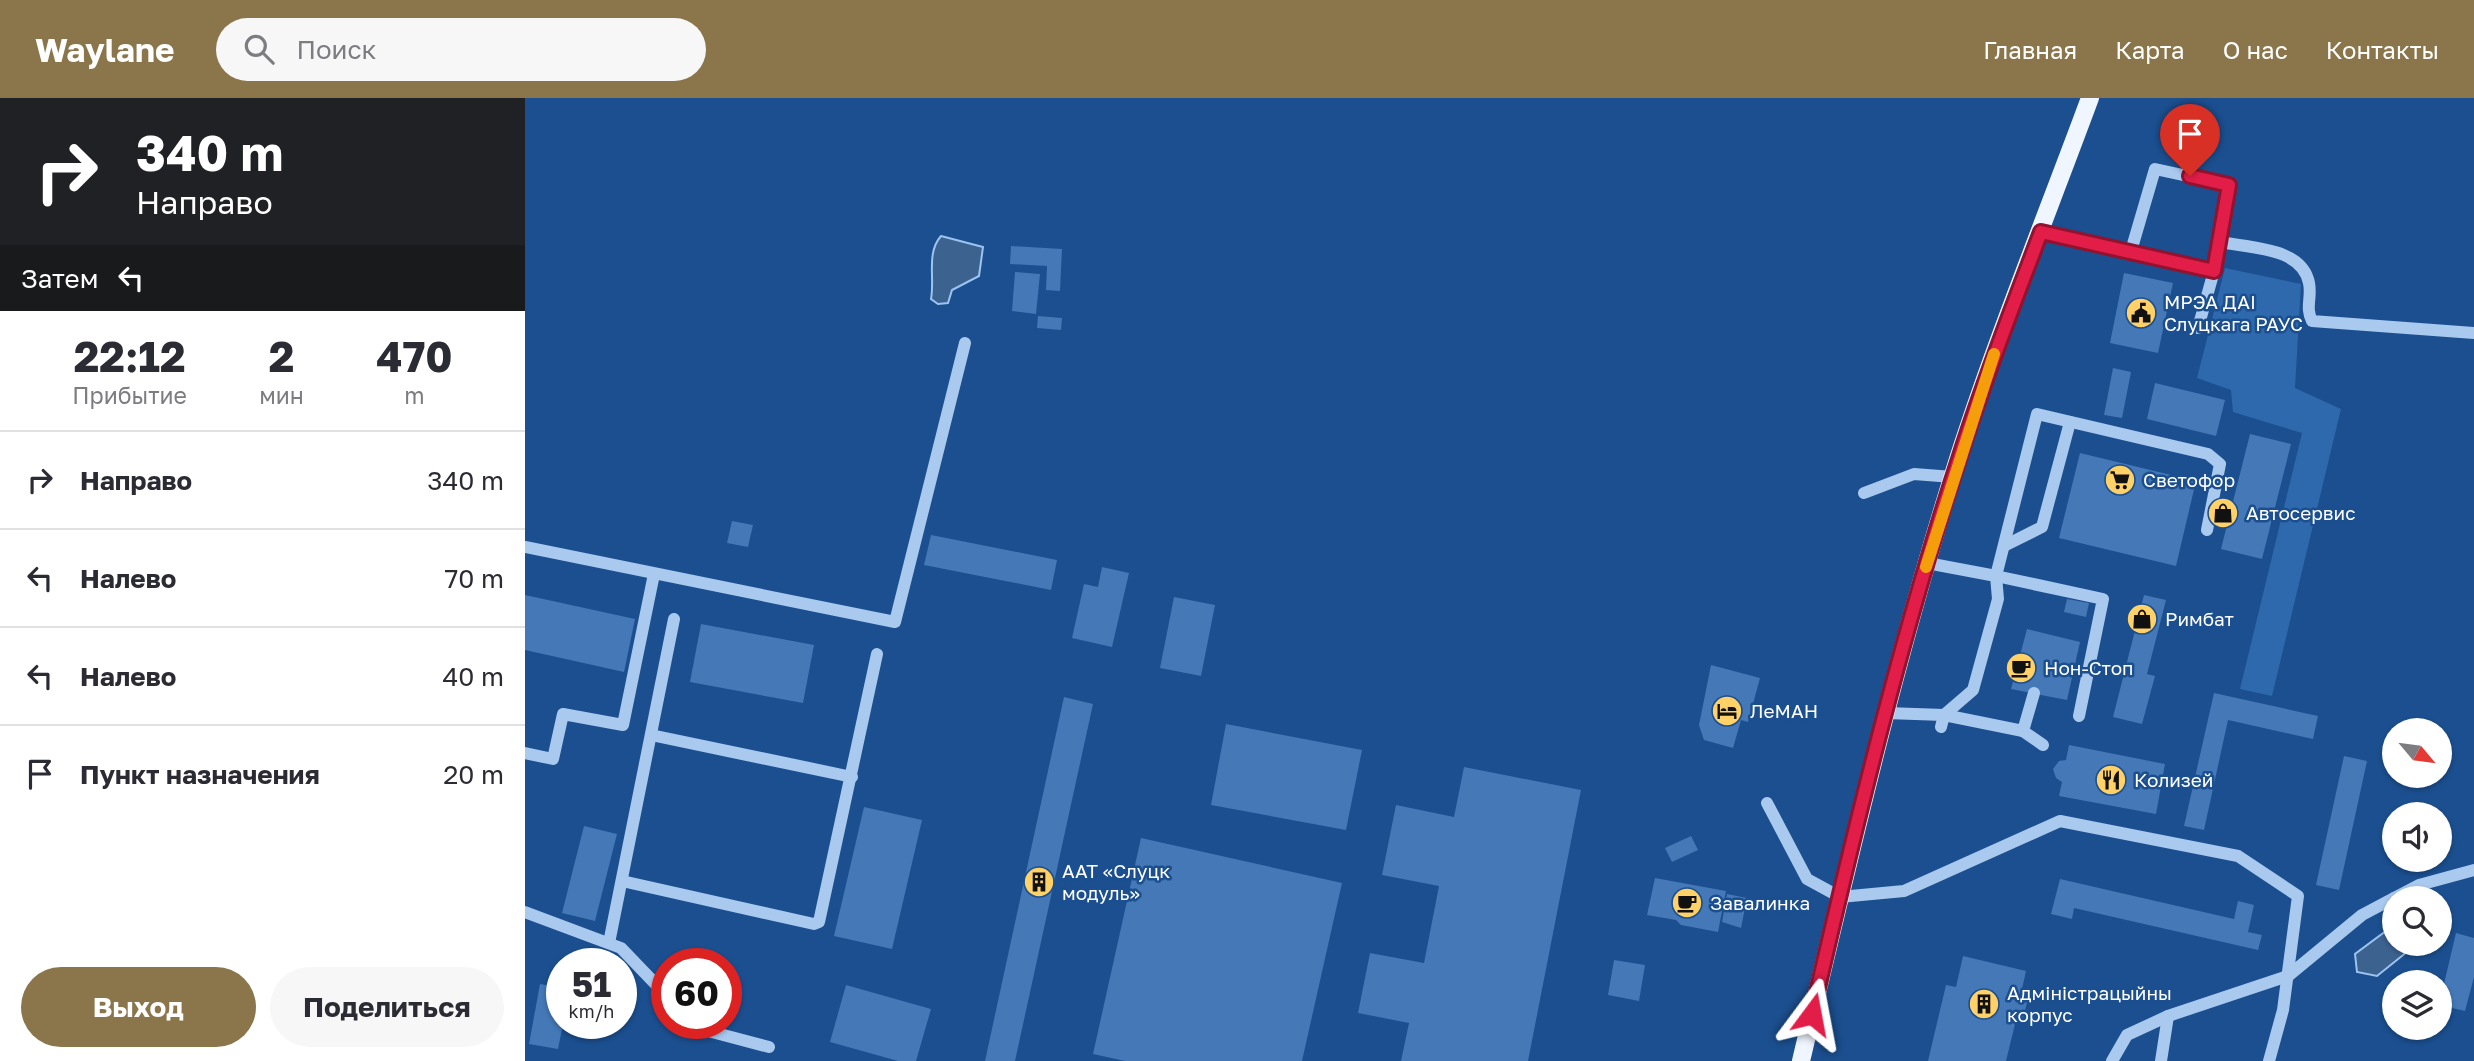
<!DOCTYPE html>
<html lang="ru">
<head>
<meta charset="utf-8">
<style>
	:root { --surface:#fff; --page:#f7f7f7; --text:#2b2b33; --muted:#7c7c81; --line:#e1e1e2; --accent:#8a764a }
	body { margin:0; font-family:"Golos Text",sans-serif; background:var(--page); color:var(--text); height:100vh; display:flex; flex-direction:column; font-size:26px; white-space:nowrap }
	* { box-sizing:border-box; margin:0 }
	p { font-size:23px; color:var(--muted) }
	.icon { flex:none; width:38px; height:38px; fill:none; stroke:currentColor; stroke-width:2; stroke-linecap:round; stroke-linejoin:round }
	.map { position:relative; flex:1; overflow:hidden }
	.panel { display:flex; flex-direction:column; background:var(--surface); width:525px }
	.panel>* { flex:none }
	.top-card { background:#202124; color:#fff; overflow:hidden }
	.needle { width:46px; rotate:119deg }
	.controls { position:absolute; left:1857px; top:620px; display:grid; gap:14px }
	.controls a { display:grid; place-items:center; width:70px; height:70px; border-radius:50%; background:var(--surface); box-shadow:0 2px 5px #0004; font-size:35px }
	.speed { position:absolute; left:21px; top:850px; display:flex; gap:14px; font-size:35px; font-weight:700; text-align:center }
	.speed>* { display:grid; place-content:center; width:91px; height:91px; border-radius:50%; background:var(--surface); box-shadow:0 2px 5px #0004; line-height:1 }
	.speed small { font-size:18px; font-weight:400 }
	.speed .limit { border:10px solid #d22; background:#fff; color:#111 }
	.pin { position:absolute; display:grid; place-items:center; width:60px; height:60px; color:#fff; margin:-72px -30px; border-radius:50% 50% 50% 0; rotate:-45deg; box-shadow:0 0 7px #0007 }
	.pin .icon { rotate:45deg }
	.me { position:absolute; width:77px; margin:-38px; rotate:13deg; stroke-linejoin:round; filter:drop-shadow(0 0 5px #0008) }
	.turn { display:flex; align-items:center; gap:24px; height:147px; padding:0 21px; font-size:32px }
	.turn .icon { width:91px; height:91px; stroke-width:2.5 }
	.turn b { display:block; font-size:49px; line-height:60px }
	.then { display:flex; align-items:center; height:66px; padding:0 21px; background:#0003; gap:14px; font-size:26px }
	.eta { display:flex; justify-content:space-evenly; align-items:center; height:119px; text-align:center }
	.eta b { font-size:42px; font-weight:700; line-height:49px }
	.primary-button { display:flex; gap:14px; margin-top:auto; padding:14px 21px }
	.primary-button a { flex:1; height:80px; border-radius:42px; background:var(--accent); color:#fff; font-size:28px; font-weight:700; line-height:80px; text-align:center }
	.primary-button a+a { background:var(--page); color:var(--text) }
	ul { padding:0; list-style:none }
	li { display:flex; align-items:center; gap:21px; height:98px; padding:0 21px; border-top:2px solid var(--line) }
	li div { flex:1 }
	li b { display:block; font-size:26px }
	li em { font-style:normal }
	header { display:flex; align-items:center; gap:42px; box-sizing:border-box; height:98px; padding:0 35px; background:var(--accent); color:#fff }
	header strong { font-size:33px }
	nav { display:flex; gap:38px; margin-inline-start:auto; font-size:24px }
	.search { width:490px; height:63px; background:var(--page); display:flex; align-items:center; gap:18px; box-sizing:border-box; padding:0 24px; border-radius:38px; color:var(--muted); font-size:26px }
	main { display:flex; flex:1; min-height:0 }
	.map>svg:first-child { display:block }
</style>
</head>
<body>
<header>
<strong>Waylane</strong>
<div class="search"><svg class="icon" aria-label="search" viewBox="0 0 24 24"><circle cx="10" cy="10" r="6"/><path d="M15 15l6 6"/></svg>Поиск</div>
<nav><a>Главная</a><a>Карта</a><a>О нас</a><a>Контакты</a></nav>
</header>
<main>
<section class="panel">
<div class="top-card">
<div class="turn"><svg class="icon" aria-label="right" viewBox="0 0 24 24"><path d="M7 20v-9h11M14 6l5 5-5 5"/></svg><div><b>340 m</b>Направо</div></div>
<div class="then">Затем<svg class="icon" aria-label="left" viewBox="0 0 24 24"><path d="M17 20v-9H6M10 6l-5 5 5 5"/></svg></div>
</div>
<div class="eta">
<div><b>22:12</b><p>Прибытие</p></div>
<div><b>2</b><p>мин</p></div>
<div><b>470</b><p>m</p></div>
</div>
<ul>
<li><svg class="icon" aria-label="right" viewBox="0 0 24 24"><path d="M7 20v-9h11M14 6l5 5-5 5"/></svg><div><b>Направо</b></div><em>340 m</em></li>
<li><svg class="icon" aria-label="left" viewBox="0 0 24 24"><path d="M17 20v-9H6M10 6l-5 5 5 5"/></svg><div><b>Налево</b></div><em>70 m</em></li>
<li><svg class="icon" aria-label="left" viewBox="0 0 24 24"><path d="M17 20v-9H6M10 6l-5 5 5 5"/></svg><div><b>Налево</b></div><em>40 m</em></li>
<li><svg class="icon" aria-label="arrive" viewBox="0 0 24 24"><path d="M6 21V4h12l-3 4 3 4H6"/></svg><div><b>Пункт назначения</b></div><em>20 m</em></li>
</ul>
<div class="primary-button"><a>Выход</a><a>Поделиться</a></div>
</section>
<div class="map">
<svg width="1949" height="963" viewBox="0 0 1949 963">
	<rect width="100%" height="100%" fill="#1b4f8f"/>
	<polygon fill="#2e69ad" points="1700,170 1776,186 1770,290 1816,311 1747,598 1715,591 1777,335 1708,314 1706,292 1672,280"/>
	<g fill="#3c6290" stroke="#9cc4f0" stroke-width="2">
		<path d="M416 138 458 149 454 178 427 192 423 205 413 206 406 201C410 180 401 155 416 138Z"/>
		<polygon points="1869,827 1869,845 1893,845 1852,878 1832,874 1830,856"/>
	</g>
	<g fill="#4478b7">
		<polygon points="486,148 537,151 535,193 521,192 522,168 485,166"/>
		<polygon points="490,174 515,176 511,216 487,213"/>
		<polygon points="1599,175 1648,185 1633,255 1585,245"/>
		<polygon points="513,218 537,220 536,232 512,230"/>
		<polygon points="1588,270 1606,274 1597,320 1579,317"/>
		<polygon points="1630,285 1700,302 1691,338 1622,321"/>
		<polygon points="1725,336 1766,346 1737,461 1696,451"/>
		<polygon points="1555,355 1671,383 1651,468 1534,440"/>
		<polygon points="207,423 228,427 223,449 202,445"/>
		<polygon points="406,437 532,462 526,492 399,467"/>
		<polygon points="577,469 604,475 587,549 547,540 559,486 573,489"/>
		<polygon points="0,497 110,521 99,574 0,552"/>
		<polygon points="1619,497 1641,502 1622,576 1630,578 1617,626 1588,619"/>
		<polygon points="649,499 690,507 676,578 635,570"/>
		<polygon points="1542,501 1564,505 1561,519 1539,514"/>
		<polygon points="176,526 289,547 278,605 165,584"/>
		<polygon points="1502,531 1555,544 1542,602 1486,591"/>
		<polygon points="1186,567 1235,580 1223,624 1216,622 1208,650 1179,642 1174,627"/>
		<polygon points="1689,595 1793,618 1788,641 1703,622 1679,732 1659,728"/>
		<polygon points="539,599 568,606 490,963 460,963"/>
		<polygon points="701,626 837,652 821,732 686,707"/>
		<polygon points="1544,647 1640,666 1631,716 1534,698 1537,684 1531,680 1528,671 1534,663 1541,662"/>
		<polygon points="1819,658 1842,663 1814,792 1791,787"/>
		<polygon points="939,669 1056,692 1003,963 876,963 884,925 833,915 845,855 899,865 914,788 857,777 871,707 929,719"/>
		<polygon points="339,709 397,722 367,851 309,838"/>
		<polygon points="59,728 92,736 70,823 37,815"/>
		<polygon points="1166,738 1173,752 1147,764 1140,750"/>
		<polygon points="616,740 817,785 777,963 600,963 568,956"/>
		<polygon points="1130,780 1201,793 1193,834 1156,827 1151,822 1122,817"/>
		<polygon points="1535,781 1709,821 1713,803 1729,807 1723,834 1737,837 1733,852 1549,810 1547,821 1526,816"/>
		<polygon points="1202,796 1222,800 1216,830 1197,824"/>
		<polygon points="1931,835 1949,840 1949,879 1940,913 1914,907"/>
		<polygon points="1438,858 1501,873 1497,891 1505,893 1498,920 1492,918 1481,963 1403,963 1421,887 1431,889"/>
		<polygon points="1089,862 1120,867 1114,903 1083,897"/>
		<polygon points="15,886 37,890 38,926 33,951 4,946"/>
		<polygon points="321,887 406,911 391,963 373,963 305,944"/>
	</g>
	<g fill="none" stroke-linecap="round" stroke-linejoin="round">
		<g stroke="#a9c9ee" stroke-width="12">
			<polyline points="1516,134 1689,173"/>
			<path d="M1695 144C1725 150 1777 149 1784 185 1787 200 1780 209 1787 223L1949 235"/>
			<polyline points="1606,153 1630,71 1704,87 1689,173 1673,230"/>
			<polyline points="1339,395 1389,376 1428,379"/>
			<polyline points="1479,448 1517,429 1545,324"/>
			<polyline points="0,449 370,524 440,245"/>
			<polyline points="1361,615 1419,617 1448,592 1473,501 1471,478 1402,465"/>
			<polyline points="1554,618 1578,501 1471,478 1512,316 1683,356 1695,366 1682,432"/>
			<polyline points="1416,629 1419,617 1498,633 1509,595"/>
			<polyline points="1498,633 1518,647"/>
			<polyline points="126,637 327,679"/>
			<polyline points="0,655 28,661 38,616 98,627 129,476"/>
			<polyline points="1242,705 1282,781 1315,799 1379,793 1535,723 1713,758 1773,798 1758,912 1744,963"/>
			<polyline points="97,783 289,826 294,824 352,556"/>
			<polyline points="1869,800 1894,787 1949,772"/>
			<polyline points="0,814 96,850 142,898"/>
			<polyline points="84,845 149,521"/>
			<polyline points="1643,918 1763,878 1837,817 1869,800"/>
			<polyline points="168,926 172,930 244,949"/>
			<polyline points="1587,963 1602,937 1643,918 1636,963"/>
		</g>
		<path stroke="#f0f6ff" stroke-width="18" d="M1276 963C1324 760 1371 557 1434 358 1473 237 1521 119 1565 0"/>
	</g>
	<g fill="none" stroke-linecap="round" stroke-linejoin="round">
		<g stroke="#92132f" stroke-width="18">
			<path id="route" d="M1287 916C1330 729 1375 541 1435 358 1459 282 1488 208 1516 134L1689 173 1704 87 1665 78"/>
		</g>
		<use href="#route" stroke="#e11d48" stroke-width="12"/>
		<polyline stroke="#f59e0b" stroke-width="12" points="1401,469 1469,256"/>
	</g>
	<defs>
		<g id="civic-disc" transform="scale(1.575)"><circle r="9.5" fill="#ffd166" stroke="#1b4f8f"/><path d="M-.6-6.5H3V-4.5H.6V-3L4-1V1h2V6H-6V1h2V-1L-.6-3ZM-1.2 2.5V6h2.4V2.5Z" fill="#111"/></g>
		<g id="supermarket-disc" transform="scale(1.575)"><circle r="9.5" fill="#ffd166" stroke="#1b4f8f"/><path d="M-6-5.5h2.5l.6 2H6L4.5 2H-2.5L-4.4-4H-6ZM-1.5 3.2a1.3 1.3 0 1 0 .1 0ZM3 3.2a1.3 1.3 0 1 0 .1 0Z" fill="#111"/></g>
		<g id="shop-disc" transform="scale(1.575)"><circle r="9.5" fill="#ffd166" stroke="#1b4f8f"/><path d="M-5-2.5h2.3a2.7 3.5 0 0 1 5.4 0H5L5.5 6h-11ZM-1.5-2.5h3a1.5 2.3 0 0 0-3 0Z" fill="#111"/></g>
		<g id="cafe-disc" transform="scale(1.575)"><circle r="9.5" fill="#ffd166" stroke="#1b4f8f"/><path d="M-5.5-4.5H6V0H3Q3 3.5 0 3.5H-2.5Q-5.5 3.5-5.5 0ZM3-3.2v2h1.7v-2ZM-6 4.5H4V6H-6Z" fill="#111"/></g>
		<g id="hotel-disc" transform="scale(1.575)"><circle r="9.5" fill="#ffd166" stroke="#1b4f8f"/><path d="M-6-4.5h1.5V1H6V5H4.5V3h-9V5H-6ZM-4 0a1.8 1.8 0 1 1 3.6 0ZM.5 0V-2.5h3Q6-2.5 6 0Z" fill="#111"/></g>
		<g id="restaurant-disc" transform="scale(1.575)"><circle r="9.5" fill="#ffd166" stroke="#1b4f8f"/><path d="M-5-6h1v4h1v-4h1v4h1v-4h1v5L-1.5 .5V6h-2V.5L-5-1ZM5-6V6H3V1.5H1.5Q1.5-4 5-6Z" fill="#111"/></g>
		<g id="building-disc" transform="scale(1.575)"><circle r="9.5" fill="#ffd166" stroke="#1b4f8f"/><path d="M-4-6H4V6H1V3H-1V6H-4ZM-2.5-4.3h1.7v1.8h-1.7ZM.8-4.3h1.7v1.8H.8ZM-2.5-1h1.7V.8h-1.7ZM.8-1h1.7V.8H.8Z" fill="#111"/></g>
	</defs>
	<g fill-rule="evenodd">
		<use href="#civic-disc" x="1616" y="215"/>
		<use href="#supermarket-disc" x="1595" y="382"/>
		<use href="#shop-disc" x="1698" y="415"/>
		<use href="#shop-disc" x="1617" y="521"/>
		<use href="#cafe-disc" x="1496" y="570"/>
		<use href="#hotel-disc" x="1202" y="613"/>
		<use href="#restaurant-disc" x="1586" y="682"/>
		<use href="#building-disc" x="514" y="784"/>
		<use href="#cafe-disc" x="1162" y="805"/>
		<use href="#building-disc" x="1459" y="906"/>
	</g>
	<g text-anchor="middle" stroke-width="5" stroke-linejoin="round" paint-order="stroke">
		<g font-size="19" fill="#fff" stroke="#1b4f8f" text-anchor="start">
			<text x="1639" y="211">МРЭА ДАІ<tspan x="1639" dy="22">Слуцкага РАУС</tspan></text>
			<text x="1618" y="389">Светофор</text>
			<text x="1721" y="422">Автосервис</text>
			<text x="1640" y="528">Римбат</text>
			<text x="1519" y="577">Нон-Стоп</text>
			<text x="1225" y="620">ЛеМАН</text>
			<text x="1609" y="689">Колизей</text>
			<text x="537" y="780">ААТ «Слуцк<tspan x="537" dy="22">модуль»</tspan></text>
			<text x="1185" y="812">Завалинка</text>
			<text x="1482" y="902">Адміністрацыйны<tspan x="1482" dy="22">корпус</tspan></text>
		</g>
	</g>
</svg>
<div class="controls">
<a><svg class="needle" viewBox="-14 -14 28 28"><path d="M0-13l5 13h-10z" fill="#e53935"/><path d="M0 13l5-13h-10z" fill="#7c7c81"/></svg></a>
<a><svg class="icon" aria-label="sound" viewBox="0 0 24 24"><path d="M4 9h4l5-4v14l-5-4H4zM17 9q2 3 0 6"/></svg></a>
<a><svg class="icon" aria-label="search" viewBox="0 0 24 24"><circle cx="10" cy="10" r="6"/><path d="M15 15l6 6"/></svg></a>
<a><svg class="icon" aria-label="layers" viewBox="0 0 24 24"><path d="M12 4l9 5-9 5-9-5zM3 14l9 5 9-5"/></svg></a>
</div>
<div class="speed"><div>51<small>km/h</small></div><div class="limit">60</div></div>
<div class="pin" style="left:1665px;top:78px;background:#d93025"><svg class="icon" aria-label="arrive" viewBox="0 0 24 24"><path d="M6 21V4h12l-3 4 3 4H6"/></svg></div>
<svg class="me" style="left:1287px;top:916px" viewBox="-20 -20 40 40"><path d="M0-17L14 15 0 8-14 15z" fill="#e11d48" stroke="#fff" stroke-width="4"/></svg>
</div>
</main>
</body>
</html>
